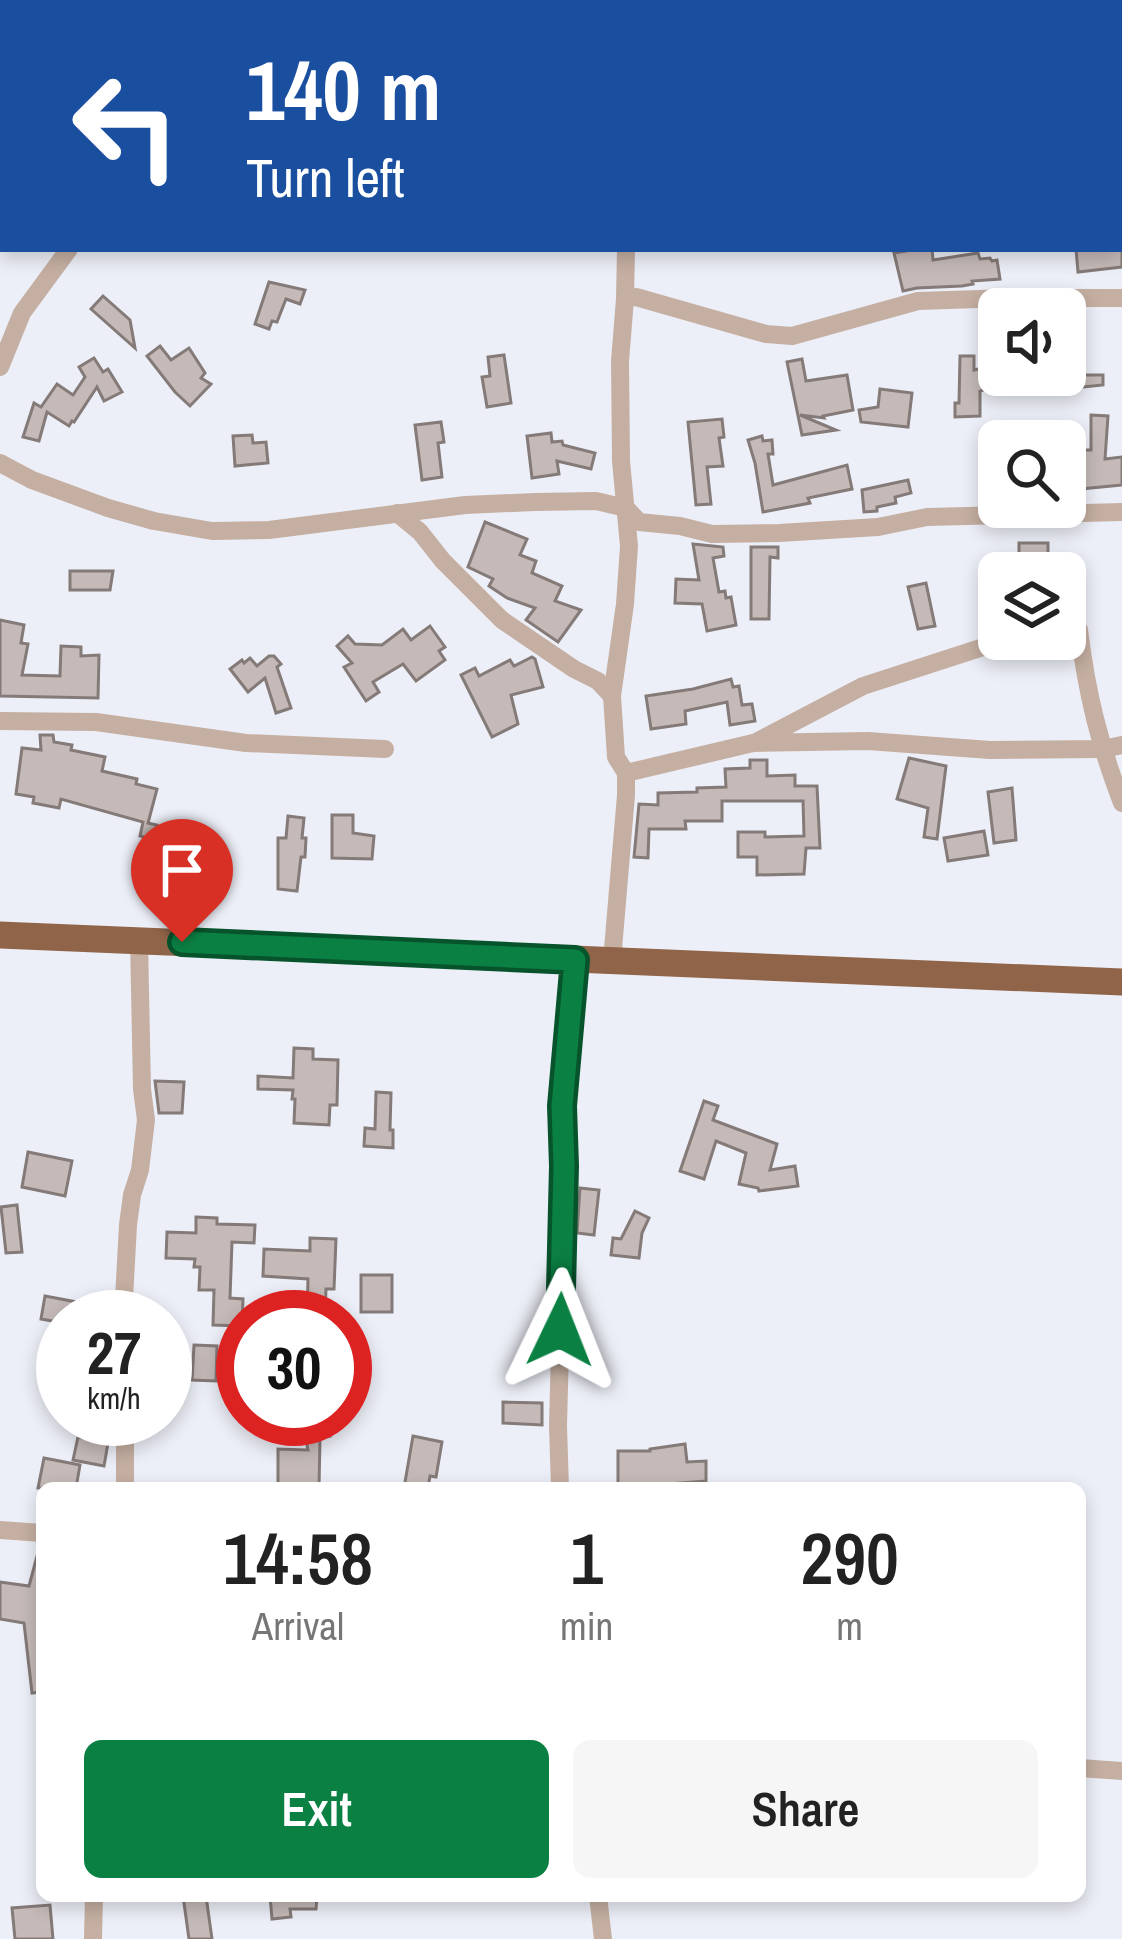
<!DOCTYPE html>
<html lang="en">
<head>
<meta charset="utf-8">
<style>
	:root { --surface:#fff; --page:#f6f6f6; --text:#222; --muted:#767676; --accent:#0b8043 }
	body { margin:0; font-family:"Archivo Narrow",sans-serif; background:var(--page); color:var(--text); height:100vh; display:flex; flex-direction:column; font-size:45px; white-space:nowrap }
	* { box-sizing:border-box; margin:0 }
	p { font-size:39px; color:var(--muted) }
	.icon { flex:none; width:66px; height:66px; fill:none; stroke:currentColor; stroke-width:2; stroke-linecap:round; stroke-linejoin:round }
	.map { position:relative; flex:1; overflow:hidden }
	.sheet { position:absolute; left:36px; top:1482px; width:1050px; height:420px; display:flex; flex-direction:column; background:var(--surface); border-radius:18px; box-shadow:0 6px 18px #0003 }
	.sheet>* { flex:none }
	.hud { position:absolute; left:0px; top:0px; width:1122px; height:252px; box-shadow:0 6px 18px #0003; background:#1a4fa0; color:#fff; overflow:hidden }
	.fabs { position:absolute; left:978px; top:288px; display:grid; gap:24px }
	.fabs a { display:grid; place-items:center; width:108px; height:108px; border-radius:18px; background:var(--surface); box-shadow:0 6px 18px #0003; font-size:60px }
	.speed { position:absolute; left:36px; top:1290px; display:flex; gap:24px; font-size:60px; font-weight:700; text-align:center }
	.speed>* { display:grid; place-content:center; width:156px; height:156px; border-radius:50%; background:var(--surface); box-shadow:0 6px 18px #0003; line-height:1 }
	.speed small { font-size:30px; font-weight:400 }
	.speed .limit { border:18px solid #d22; background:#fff; color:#111 }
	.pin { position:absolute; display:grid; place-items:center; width:102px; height:102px; color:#fff; margin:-123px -51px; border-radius:50% 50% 50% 0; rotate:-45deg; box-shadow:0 0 12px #0007 }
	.pin .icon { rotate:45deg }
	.me { position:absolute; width:132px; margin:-66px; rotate:2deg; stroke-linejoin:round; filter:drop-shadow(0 0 9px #0008) }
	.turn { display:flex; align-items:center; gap:42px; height:252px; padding:0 48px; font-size:54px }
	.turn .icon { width:156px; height:156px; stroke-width:2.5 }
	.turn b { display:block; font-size:84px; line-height:102px }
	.eta { display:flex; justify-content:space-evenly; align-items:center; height:204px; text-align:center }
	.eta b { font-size:72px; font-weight:600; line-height:84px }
	.action { display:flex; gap:24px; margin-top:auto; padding:24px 48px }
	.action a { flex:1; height:138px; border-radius:18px; background:var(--accent); color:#fff; font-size:48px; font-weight:600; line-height:138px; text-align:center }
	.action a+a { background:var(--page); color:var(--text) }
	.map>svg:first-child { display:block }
</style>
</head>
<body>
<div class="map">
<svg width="1122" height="1939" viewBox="0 0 1122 1939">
	<rect width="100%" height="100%" fill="#edeff8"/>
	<g fill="#c5bab8" stroke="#847a78" stroke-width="3">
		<polygon points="918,249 932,249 933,260 978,253 980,259 990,258 992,261 997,260 1000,279 972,281 973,284 962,286 917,288 903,291 894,253"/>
		<polygon points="1076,249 1122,249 1122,267 1078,272"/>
		<polygon points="269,282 305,290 300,304 286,299 277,322 272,321 269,329 255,324"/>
		<polygon points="103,296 130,320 135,348 91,309"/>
		<polygon points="1067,343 1080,343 1082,375 1103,375 1103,385 1063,389 1061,375 1065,375"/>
		<polygon points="160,346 171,360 189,348 205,373 201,378 211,384 190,406 175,392 147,356"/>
		<polygon points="504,355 511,403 487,407 482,377 490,376 488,357"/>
		<polygon points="960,356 974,356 974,370 999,364 1003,384 980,391 980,416 955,417 955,403 959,403"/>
		<polygon points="94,358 103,372 108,369 122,392 104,401 97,387 74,422 72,421 69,426 47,412 39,441 23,437 34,403 41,407 57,384 73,395 85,377 79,367"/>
		<polygon points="802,359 806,381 847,375 853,410 823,416 824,418 800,415 836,430 802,435 787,362"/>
		<polygon points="880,389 912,393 908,427 861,422 859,410 878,407"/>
		<polygon points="1091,415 1108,416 1105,459 1122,457 1122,485 1080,489 1080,482 1069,481 1070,462 1074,462 1074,450 1091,450"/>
		<polygon points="722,419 724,437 719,438 723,466 707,467 711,504 696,505 688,422"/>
		<polygon points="441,422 444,442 438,443 442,477 422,480 415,425"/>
		<polygon points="551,433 552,442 562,441 563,445 595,453 591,469 557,461 559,474 532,478 527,436"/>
		<polygon points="252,435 253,443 266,442 268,463 235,466 233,436"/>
		<polygon points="762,436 763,441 772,440 773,454 768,454 773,485 847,465 852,489 808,498 810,503 763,512 755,463 748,440"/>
		<polygon points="908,480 911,493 895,497 896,503 877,507 877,511 864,512 862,490"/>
		<polygon points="485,522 527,539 520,555 536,561 532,573 562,586 555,601 581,610 558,642 526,620 535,608 507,598 489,586 493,579 468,567"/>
		<rect x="1019" y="543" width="29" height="30"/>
		<polygon points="693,544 723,547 724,556 713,558 719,592 725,591 726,598 731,597 736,625 707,631 702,604 675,603 676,579 699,580"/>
		<polygon points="751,547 778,547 778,558 770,557 769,619 751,619"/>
		<polygon points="70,571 113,571 110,590 70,590"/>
		<polygon points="926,583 935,626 918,629 908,587"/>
		<polygon points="0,620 24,625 21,643 28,644 22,675 60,676 61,646 81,647 81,656 99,655 98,698 0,696"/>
		<polygon points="430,626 445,647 439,651 445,660 416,681 403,664 373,682 379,692 366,701 344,667 352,663 337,646 348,636 355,644 382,645 403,629 411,640"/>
		<polygon points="269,656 274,656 281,664 277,667 291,708 276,713 265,678 248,692 230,669 242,660 244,663 250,658 257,666"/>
		<polygon points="532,657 535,659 543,687 511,695 518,724 492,737 461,675 475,668 479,676 510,660 514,666"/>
		<polygon points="731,679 733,687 739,686 742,705 752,704 755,721 730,725 727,702 685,711 686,724 651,729 646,696 693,689"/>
		<polygon points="40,735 53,735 54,742 72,745 71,750 105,757 102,771 137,779 136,784 157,789 148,823 157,825 153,840 140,836 143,822 61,799 59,808 33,803 34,797 16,794 22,748 41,750"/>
		<polygon points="909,758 946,766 937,839 924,837 928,808 897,799"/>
		<polygon points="750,760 767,760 767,776 795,775 795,786 817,786 820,848 806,848 804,874 757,875 757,857 738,857 738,832 765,832 765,837 804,836 803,801 722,801 722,821 685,821 686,829 649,829 648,858 634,857 639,804 658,805 658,793 697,792 697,788 726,787 725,769 750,768"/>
		<polygon points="1012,788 1016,840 994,843 988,792"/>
		<polygon points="332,815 353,815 353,833 374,836 372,859 332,858"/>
		<polygon points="288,816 304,818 302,838 306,838 305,857 301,857 297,891 278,889 278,838 286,838"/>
		<polygon points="984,831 988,855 948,861 944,838"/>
		<polygon points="294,1048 313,1049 313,1059 338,1060 337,1105 330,1105 329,1125 294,1123 295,1099 292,1099 293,1090 258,1089 258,1076 293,1078"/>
		<polygon points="155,1081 184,1082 182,1113 159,1113"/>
		<polygon points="376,1092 391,1093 390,1130 393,1130 393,1148 364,1146 365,1128 375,1129"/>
		<polygon points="704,1101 718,1106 713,1120 777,1144 770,1170 795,1166 798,1186 759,1191 758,1188 739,1184 746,1153 716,1141 704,1179 680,1171"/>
		<polygon points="28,1152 72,1161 65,1196 22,1187"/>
		<polygon points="580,1188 599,1190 594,1235 577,1233"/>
		<polygon points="17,1205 22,1252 6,1253 1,1207"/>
		<polygon points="635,1211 649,1218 642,1233 639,1258 611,1255 613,1238 621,1239"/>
		<polygon points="196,1217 217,1218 217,1224 255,1225 254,1243 232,1242 230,1298 243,1299 242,1326 213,1325 214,1290 199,1290 200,1267 194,1267 195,1259 166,1258 167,1232 196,1233"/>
		<polygon points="310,1238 336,1239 334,1289 326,1289 325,1317 307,1317 308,1279 263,1276 264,1249 310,1251"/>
		<rect x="361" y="1275" width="31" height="37"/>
		<polygon points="45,1296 82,1303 79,1317 63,1317 63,1323 41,1319"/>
		<polygon points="194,1345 217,1346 216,1381 192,1380"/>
		<polygon points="503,1402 542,1403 542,1425 503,1423"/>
		<polygon points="327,1422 330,1436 320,1438 319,1488 278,1488 278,1449 308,1450 303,1427"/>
		<polygon points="413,1436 442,1442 436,1477 430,1476 428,1488 404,1488"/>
		<polygon points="78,1437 108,1443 104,1466 73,1460"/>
		<polygon points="685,1444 687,1462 706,1461 706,1481 618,1488 618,1451 650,1451 650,1449"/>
		<polygon points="44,1458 80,1465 76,1488 38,1488"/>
		<polygon points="37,1556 42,1556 42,1692 32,1693 24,1623 0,1619 0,1582 29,1586"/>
		<polygon points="183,1896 206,1896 212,1939 189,1939"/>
		<polygon points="270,1896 317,1896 316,1909 290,1909 291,1917 272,1919"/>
		<polygon points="50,1905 53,1939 15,1939 12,1908"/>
	</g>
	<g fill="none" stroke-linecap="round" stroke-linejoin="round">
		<g stroke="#c5afa2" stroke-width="18">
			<polyline points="635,0 635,3"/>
			<polyline points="1119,111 1122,111"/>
			<polyline points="625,299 626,249"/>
			<polyline points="0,367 22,313 69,249"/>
			<polyline points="0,463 32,480 108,508 154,521 212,531 269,530 465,505 535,502 596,501 626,508 639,522 680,526 712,534 779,533 878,527 927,517 1122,512"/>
			<polyline points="397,513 420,532 443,561 502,620 574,669 598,681 612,696 616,757 626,773 626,795 612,961"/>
			<path d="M1065 625H1073L1079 630C1087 694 1099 743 1122 803"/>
			<polyline points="612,696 625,604 629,546 621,461 620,361 625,299 636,297 766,334 792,336 918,301 1010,298 1122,298"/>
			<polyline points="0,721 96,722 246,743 385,749"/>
			<polyline points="758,741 863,686 1008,639"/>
			<polyline points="626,773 753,743 868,741 990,750 1102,749 1122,745"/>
			<polyline points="123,1317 128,1225 132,1195 140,1170 146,1120 142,1089 139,940"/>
			<polyline points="125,1419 125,1488"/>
			<polyline points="560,1488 558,1426 564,1194 562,1106 575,960"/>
			<polyline points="0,1530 42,1533"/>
			<polyline points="1080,1768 1122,1771"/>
			<polyline points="598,1896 603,1939"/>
			<polyline points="93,1939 94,1896"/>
		</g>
		<polyline stroke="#906448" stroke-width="27" points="0,935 1122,982"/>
	</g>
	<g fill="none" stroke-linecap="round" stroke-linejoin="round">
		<g stroke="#07532c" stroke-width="30">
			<polyline id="route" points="182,942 575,960 562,1106 564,1166 560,1330"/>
		</g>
		<use href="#route" stroke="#0b8043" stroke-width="21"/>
	</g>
</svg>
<div class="fabs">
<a><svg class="icon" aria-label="sound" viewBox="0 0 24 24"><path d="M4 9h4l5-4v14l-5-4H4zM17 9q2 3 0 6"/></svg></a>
<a><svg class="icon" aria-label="search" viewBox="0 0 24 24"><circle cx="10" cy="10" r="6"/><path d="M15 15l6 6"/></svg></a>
<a><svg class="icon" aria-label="layers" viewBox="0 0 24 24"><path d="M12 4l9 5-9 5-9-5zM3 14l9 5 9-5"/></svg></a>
</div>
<div class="speed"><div>27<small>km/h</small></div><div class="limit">30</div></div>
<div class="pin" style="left:182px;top:942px;background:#d93025"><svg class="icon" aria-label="arrive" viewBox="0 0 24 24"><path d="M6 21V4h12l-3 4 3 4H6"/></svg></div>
<svg class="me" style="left:560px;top:1330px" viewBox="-20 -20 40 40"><path d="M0-17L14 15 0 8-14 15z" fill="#0b8043" stroke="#fff" stroke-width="4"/></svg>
<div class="hud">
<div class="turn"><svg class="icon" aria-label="left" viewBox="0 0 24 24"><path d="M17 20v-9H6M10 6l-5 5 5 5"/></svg><div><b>140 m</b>Turn left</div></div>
</div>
<section class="sheet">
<div class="eta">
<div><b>14:58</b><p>Arrival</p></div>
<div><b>1</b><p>min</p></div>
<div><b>290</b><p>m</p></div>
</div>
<div class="action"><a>Exit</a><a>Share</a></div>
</section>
</div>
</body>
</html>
